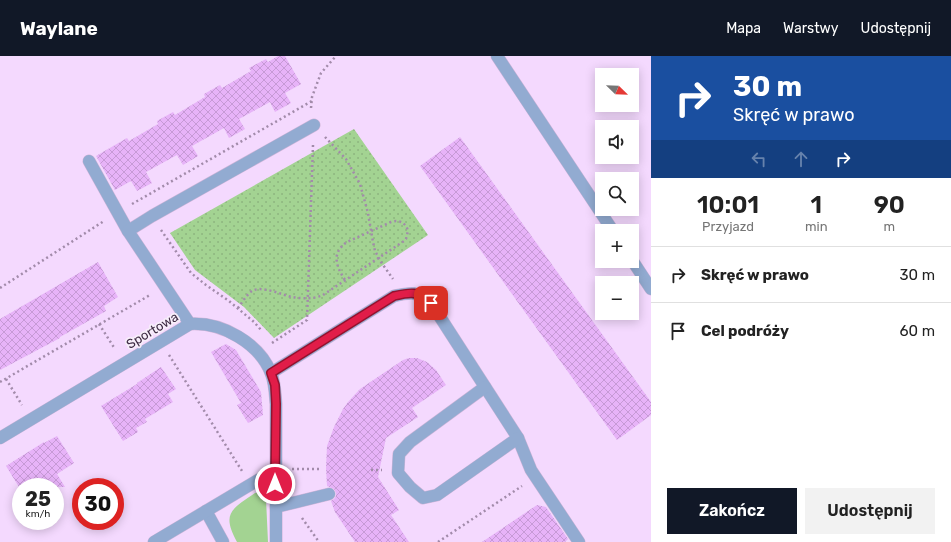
<!DOCTYPE html>
<html lang="pl">
<head>
<meta charset="utf-8">
<style>
	:root { --surface:#fff; --page:#f2f2f2; --text:#222; --muted:#767676; --line:#e0e0e0; --accent:#111827 }
	body { margin:0; font-family:Rubik,sans-serif; background:var(--page); color:var(--text); height:100vh; display:flex; flex-direction:column; font-size:15px; white-space:nowrap }
	* { box-sizing:border-box; margin:0 }
	p { font-size:13px; color:var(--muted) }
	.icon { flex:none; width:22px; height:22px; fill:none; stroke:currentColor; stroke-width:2; stroke-linecap:round; stroke-linejoin:round }
	.map { position:relative; flex:1; overflow:hidden }
	.side { display:flex; flex-direction:column; background:var(--surface); width:300px }
	.side>* { flex:none }
	.banner { background:#1a4fa0; color:#fff; overflow:hidden }
	.needle { width:26px; rotate:113deg }
	.fabs { position:absolute; left:595px; top:12px; display:grid; gap:8px }
	.fabs a { display:grid; place-items:center; width:44px; height:44px; border-radius:0px; background:var(--surface); box-shadow:0 2px 10px #0003; font-size:20px }
	.speed { position:absolute; left:12px; top:422px; display:flex; gap:8px; font-size:20px; font-weight:700; text-align:center }
	.speed>* { display:grid; place-content:center; width:52px; height:52px; border-radius:50%; background:var(--surface); box-shadow:0 2px 10px #0003; line-height:1 }
	.speed small { font-size:10px; font-weight:400 }
	.speed .limit { border:6px solid #d22; background:#fff; color:#111 }
	.pin { position:absolute; display:grid; place-items:center; width:34px; height:34px; color:#fff; margin:-17px; border-radius:8px; box-shadow:0 2px 6px #0006 }
	.me { position:absolute; width:44px; margin:-22px; rotate:0deg; stroke-linejoin:round; filter:drop-shadow(0 0 3px #0008) }
	.turn { display:flex; align-items:center; gap:14px; height:84px; padding:0 16px; font-size:18px }
	.turn .icon { width:52px; height:52px; stroke-width:2.5 }
	.turn b { display:block; font-size:28px; line-height:34px }
	.lanes { display:flex; align-items:center; height:38px; padding:0 16px; background:#0003; justify-content:center; gap:20px; direction:ltr }
	.lanes .off { opacity:.35 }
	.eta { display:flex; justify-content:space-evenly; align-items:center; height:68px; text-align:center }
	.eta b { font-size:24px; font-weight:600; line-height:28px }
	.button { display:flex; gap:8px; margin-top:auto; padding:8px 16px }
	.button a { flex:1; height:46px; border-radius:0px; background:var(--accent); color:#fff; font-size:16px; font-weight:600; line-height:46px; text-align:center }
	.button a+a { background:var(--page); color:var(--text) }
	ul { padding:0; list-style:none }
	li { display:flex; align-items:center; gap:12px; height:56px; padding:0 16px; border-top:1px solid var(--line) }
	li div { flex:1 }
	li b { display:block; font-size:15px }
	li em { font-style:normal }
	header { display:flex; align-items:center; gap:24px; box-sizing:border-box; height:56px; padding:0 20px; background:var(--accent); color:#fff }
	header strong { font-size:19px }
	nav { display:flex; gap:22px; margin-inline-start:auto; font-size:14px }
	main { display:flex; flex:1; min-height:0 }
	.map>svg:first-child { display:block }
</style>
</head>
<body>
<header>
<strong>Waylane</strong>
<nav><a>Mapa</a><a>Warstwy</a><a>Udostępnij</a></nav>
</header>
<main>
<div class="map">
<svg width="651" height="486" viewBox="0 0 651 486">
	<defs>
		<pattern id="park-dots" width="8" height="8" patternUnits="userSpaceOnUse"><rect width="8" height="8" fill="#a3d392"/><path d="M2 2h.1M6 6h.1" fill="none" stroke="#8db57f" stroke-width="1.8" stroke-linecap="round"/></pattern>
		<pattern id="building-cross-hatch" width="8" height="8" patternUnits="userSpaceOnUse"><rect width="8" height="8" fill="#e7b3f8"/><path d="M0 0l8 8M0 8l8-8" fill="none" stroke="#c79ad6"/></pattern>
	</defs>
	<rect width="100%" height="100%" fill="#f4d9fe"/>
	<path fill="#a3d392" d="M258 436 264 439 266 443 268 486H237C221 457 232 453 255 437Z"/>
	<polygon fill="url(#park-dots)" points="354,73 428,179 274,282 244,251 195,214 170,177"/>
	<g fill="url(#building-cross-hatch)">
		<polygon points="278,0 285,0 301,28 285,37 291,47 275,56 270,46 239,63 245,73 229,82 224,72 192,90 198,100 183,109 177,99 146,116 152,127 137,135 131,125 115,134 96,100 127,82 129,85 158,68 157,65 173,56 175,59 205,41 204,38 220,29 222,32 251,15 249,12 266,3 268,6"/>
		<polygon points="460,81 651,346 651,359 617,384 420,110"/>
		<polygon points="98,206 118,241 104,250 106,255 60,281 60,282 0,314 0,263"/>
		<polygon points="226,288 236,294 261,336 263,359 248,367 237,349 241,347 211,296"/>
		<polygon points="409,302 417,302 427,306 436,314 446,329 412,352 418,361 386,382 378,421 399,454 391,459 409,486 355,486 335,456 331,445 334,443 336,440 336,437 334,433 327,430 326,412 327,390 334,371 343,353 348,346 360,333 403,304"/>
		<polygon points="161,311 176,333 168,338 173,346 145,363 147,366 136,372 138,376 123,385 101,350 137,328 137,327"/>
		<polygon points="57,380 74,407 57,418 65,431 19,431 6,410 44,386 44,387"/>
		<polygon points="537,449 546,451 568,483 565,486 482,486"/>
	</g>
	<g fill="none" stroke-linecap="round" stroke-linejoin="round">
		<g stroke="#d0b6d9" stroke-width="13">
			<g id="minor">
				<polyline points="497,0 613,175"/>
				<polyline points="89,105 128,175"/>
				<polyline points="632,204 651,233"/>
				<polyline points="190,268 128,175 152,160 314,69"/>
				<path d="M271 317 394 240C412 236 416 235 431 247L518 382 531 414 579 486"/>
				<polyline points="485,331 410,386 399,398 398,417 410,431 423,442 437,439 518,382"/>
				<path d="M0 382 190 268C222 266 259 287 271 317 275 327 275 337 276 348V486"/>
				<polyline points="276,451 329,438"/>
				<polyline points="206,455 223,486"/>
				<polyline points="154,486 275,414"/>
			</g>
		</g>
		<g stroke="#a28baa" stroke-width="2.5" stroke-dasharray="2 3" stroke-linecap="butt">
			<polyline points="311,52 312,41 321,17 336,0"/>
			<polyline points="325,81 346,103 360,128 368,157 373,186 375,195 381,206 393,223"/>
			<polyline points="132,148 312,45"/>
			<polyline points="161,174 191,217 206,229 229,245 254,266 261,274"/>
			<polyline points="0,232 104,165"/>
			<path d="M238 252C242 247 246 239 252 235 262 229 282 239 292 241 303 243 314 243 323 239L404 185 406 183 408 175C406 167 399 163 391 166L347 186C331 197 336 210 345 224"/>
			<polyline points="99,268 115,293"/>
			<polyline points="272,287 307,264 313,89"/>
			<polyline points="169,299 242,415"/>
			<polyline points="6,323 22,349"/>
			<polyline points="0,326 150,239"/>
			<polyline points="292,413 322,413"/>
			<polyline points="371,414 382,414"/>
			<polyline points="302,462 319,486"/>
			<polyline points="438,486 522,430"/>
		</g>
		<use href="#minor" stroke="#92abd1" stroke-width="12"/>
	</g>
	<g fill="none" stroke-linecap="round" stroke-linejoin="round">
		<g stroke="#92132f" stroke-width="10">
			<path id="route" d="M275 428 276 348 275 329 271 317 394 240C412 236 416 235 431 247"/>
		</g>
		<use href="#route" stroke="#e11d48" stroke-width="7"/>
	</g>
	<g text-anchor="middle" stroke-width="3.5" stroke-linejoin="round" paint-order="stroke">
		<g font-size="13" fill="#3e2c44" stroke="#f7eefa">
			<text transform="translate(152 274) rotate(-31)" y="5">Sportowa</text>
		</g>
	</g>
</svg>
<div class="fabs">
<a><svg class="needle" viewBox="-14 -14 28 28"><path d="M0-13l5 13h-10z" fill="#e53935"/><path d="M0 13l5-13h-10z" fill="#767676"/></svg></a>
<a><svg class="icon" aria-label="sound" viewBox="0 0 24 24"><path d="M4 9h4l5-4v14l-5-4H4zM17 9q2 3 0 6"/></svg></a>
<a><svg class="icon" aria-label="search" viewBox="0 0 24 24"><circle cx="10" cy="10" r="6"/><path d="M15 15l6 6"/></svg></a>
<a>+</a>
<a>−</a>
</div>
<div class="speed"><div>25<small>km/h</small></div><div class="limit">30</div></div>
<div class="pin" style="left:431px;top:247px;background:#d93025"><svg class="icon" aria-label="arrive" viewBox="0 0 24 24"><path d="M6 21V4h12l-3 4 3 4H6"/></svg></div>
<svg class="me" style="left:275px;top:428px" viewBox="-20 -20 40 40"><circle r="17" fill="#e11d48" stroke="#fff" stroke-width="3"/><path d="M0-11L8 9 0 5-8 9z" fill="#fff"/></svg>
</div>
<section class="side">
<div class="banner">
<div class="turn"><svg class="icon" aria-label="right" viewBox="0 0 24 24"><path d="M7 20v-9h11M14 6l5 5-5 5"/></svg><div><b>30 m</b>Skręć w prawo</div></div>
<div class="lanes"><svg class="icon off" aria-label="left" viewBox="0 0 24 24"><path d="M17 20v-9H6M10 6l-5 5 5 5"/></svg><svg class="icon off" aria-label="ahead" viewBox="0 0 24 24"><path d="M12 20V5M6 11l6-6 6 6"/></svg><svg class="icon" aria-label="right" viewBox="0 0 24 24"><path d="M7 20v-9h11M14 6l5 5-5 5"/></svg></div>
</div>
<div class="eta">
<div><b>10:01</b><p>Przyjazd</p></div>
<div><b>1</b><p>min</p></div>
<div><b>90</b><p>m</p></div>
</div>
<ul>
<li><svg class="icon" aria-label="right" viewBox="0 0 24 24"><path d="M7 20v-9h11M14 6l5 5-5 5"/></svg><div><b>Skręć w prawo</b></div><em>30 m</em></li>
<li><svg class="icon" aria-label="arrive" viewBox="0 0 24 24"><path d="M6 21V4h12l-3 4 3 4H6"/></svg><div><b>Cel podróży</b></div><em>60 m</em></li>
</ul>
<div class="button"><a>Zakończ</a><a>Udostępnij</a></div>
</section>
</main>
</body>
</html>
